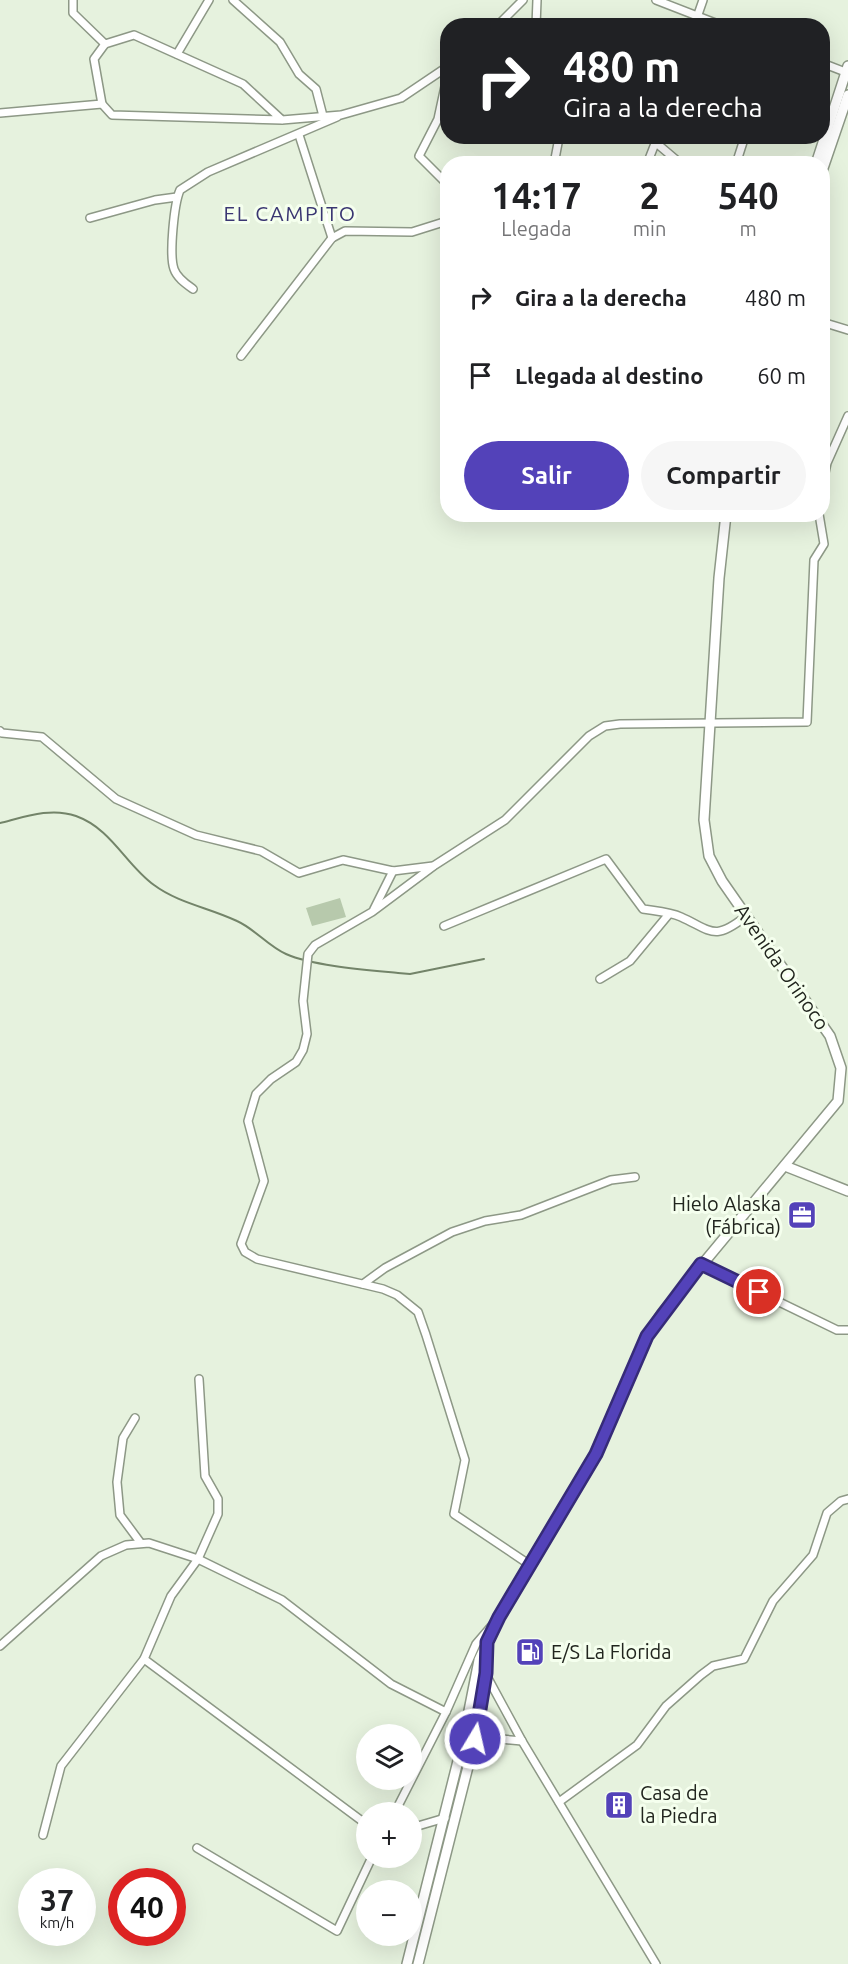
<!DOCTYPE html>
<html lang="es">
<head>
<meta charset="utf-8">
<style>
	:root { --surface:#fff; --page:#f6f6f6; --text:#202124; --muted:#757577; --accent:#5342b9 }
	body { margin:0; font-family:Ubuntu,sans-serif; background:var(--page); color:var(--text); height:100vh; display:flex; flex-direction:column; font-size:22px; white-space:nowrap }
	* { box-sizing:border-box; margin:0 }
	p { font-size:20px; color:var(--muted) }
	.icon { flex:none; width:33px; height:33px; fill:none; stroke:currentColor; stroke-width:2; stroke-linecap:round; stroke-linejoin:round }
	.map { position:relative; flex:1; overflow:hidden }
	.panel { position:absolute; left:440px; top:156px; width:390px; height:366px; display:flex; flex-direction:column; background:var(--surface); border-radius:24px; box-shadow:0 6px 24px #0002 }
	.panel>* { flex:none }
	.top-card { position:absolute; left:440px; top:18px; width:390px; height:126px; border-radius:24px; box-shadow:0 6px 24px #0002; background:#202124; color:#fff; overflow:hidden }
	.tools { position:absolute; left:356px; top:1724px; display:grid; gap:12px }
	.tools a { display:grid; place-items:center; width:66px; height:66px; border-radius:50%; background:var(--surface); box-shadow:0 6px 24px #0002; font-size:30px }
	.speed { position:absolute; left:18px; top:1868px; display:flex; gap:12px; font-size:30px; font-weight:700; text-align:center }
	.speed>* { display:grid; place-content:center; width:78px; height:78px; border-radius:50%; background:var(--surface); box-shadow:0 6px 24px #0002; line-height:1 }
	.speed small { font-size:15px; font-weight:400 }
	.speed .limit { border:9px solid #d22; background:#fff; color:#111 }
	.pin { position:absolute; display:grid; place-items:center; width:51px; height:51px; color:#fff; margin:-26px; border:3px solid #fff; border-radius:50%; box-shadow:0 2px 6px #0007 }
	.me { position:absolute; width:66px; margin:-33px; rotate:9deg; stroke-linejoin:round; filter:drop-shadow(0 0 4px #0008) }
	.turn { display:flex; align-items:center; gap:21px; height:126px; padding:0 24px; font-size:27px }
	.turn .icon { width:78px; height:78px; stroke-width:2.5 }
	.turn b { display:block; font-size:42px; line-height:51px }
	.eta { display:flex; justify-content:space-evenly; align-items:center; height:102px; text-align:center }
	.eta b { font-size:36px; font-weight:700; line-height:42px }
	.primary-button { display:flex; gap:12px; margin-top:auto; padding:12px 24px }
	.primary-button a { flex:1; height:69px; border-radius:36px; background:var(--accent); color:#fff; font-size:24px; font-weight:700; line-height:69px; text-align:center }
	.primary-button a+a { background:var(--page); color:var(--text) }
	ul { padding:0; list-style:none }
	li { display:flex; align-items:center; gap:18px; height:78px; padding:0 24px }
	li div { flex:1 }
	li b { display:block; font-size:22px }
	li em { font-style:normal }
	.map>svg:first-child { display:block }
</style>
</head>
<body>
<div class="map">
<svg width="848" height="1964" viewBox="0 0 848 1964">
	<rect width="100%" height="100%" fill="#e6f2de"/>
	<polygon fill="#b7c9ac" points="340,898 346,917 312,926 306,908"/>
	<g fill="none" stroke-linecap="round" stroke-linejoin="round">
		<path stroke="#738469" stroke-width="2" d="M0 823C24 817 51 807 76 816 112 829 125 864 154 885 178 903 210 908 237 921 255 929 268 946 286 954 313 966 367 970 398 973L410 974 484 959"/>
		<g stroke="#8d9886" stroke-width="10">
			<g id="street">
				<polyline points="73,0 73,13 105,44"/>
				<polyline points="233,0 280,42 299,74 316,89 323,116"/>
				<polyline points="656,0 723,26"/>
				<polyline points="497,26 523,0"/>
				<polyline points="536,26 537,0"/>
				<polyline points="694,26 703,0"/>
				<polyline points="177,54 209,0"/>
				<polyline points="822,63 848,73"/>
				<polyline points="447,77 438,119 419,156 447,184"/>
				<polyline points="0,113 102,104"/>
				<polyline points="282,120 243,84 134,35 105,44 94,59 102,104 112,115 282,120 341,115 401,98 447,67"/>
				<polyline points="299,135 332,238"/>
				<polyline points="648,136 681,164"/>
				<polyline points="554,164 558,143 557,136"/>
				<polyline points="647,164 658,136"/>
				<polyline points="736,164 745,136"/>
				<polyline points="90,218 155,200 177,197"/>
				<path d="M193 289C186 284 177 278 174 269 169 255 174 204 180 190L208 172 337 117"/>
				<polyline points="822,322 848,330"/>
				<polyline points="241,356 332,238 345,231 412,232 447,221"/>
				<polyline points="822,487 827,463 848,416"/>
				<polyline points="0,731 2,733 42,737 116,799 196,835 261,851 299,873 343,860 393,871 433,866"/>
				<polyline points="374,909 393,871"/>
				<path d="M444 926 606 859 643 909C655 911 670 912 681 917 712 931 714 941 745 917"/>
				<polyline points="600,979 630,961 669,914"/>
				<polyline points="701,1264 837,1330 848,1330"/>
				<polyline points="363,1284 385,1268 452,1232 485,1221 521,1215 611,1180 635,1177"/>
				<polyline points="135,1418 123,1438 117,1482 120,1515 140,1542"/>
				<polyline points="530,1565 454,1514 465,1460 426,1335 418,1312 397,1295 383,1289 257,1259 245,1252 241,1244 264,1181 248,1121 256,1094 271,1079 296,1062 303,1050 307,1034 303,1001 308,954 315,945 372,912 435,865 505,820 589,736 605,726 620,724 807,722 814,560 824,544 819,514"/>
				<polyline points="0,1646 101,1556 126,1545 149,1543 198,1559 282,1600 391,1684 446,1712"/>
				<polyline points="144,1659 366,1824"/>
				<polyline points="484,1671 522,1741 656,1964"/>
				<polyline points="463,1741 490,1738 522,1741"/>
				<polyline points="559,1802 637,1745 666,1706 701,1675 713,1666 744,1659 773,1601 813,1555 827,1513 841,1501 848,1499"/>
				<polyline points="395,1812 446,1712 476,1644 494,1623"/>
				<polyline points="411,1828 445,1818"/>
				<polyline points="43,1835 61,1766 144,1659 171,1596 198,1559 218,1514 218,1499 205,1476 199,1379"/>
				<polyline points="197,1848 337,1931 372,1857"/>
			</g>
		</g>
		<g stroke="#8d9886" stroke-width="12">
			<g id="secondary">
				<polyline points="816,164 848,66"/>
				<polyline points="822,171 848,95"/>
				<polyline points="785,1166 848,1191"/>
				<polyline points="407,1964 463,1741 479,1660 499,1617 596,1454 647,1336 662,1313 838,1101 841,1068 830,1036 722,881 709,856 704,820 719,578 726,514"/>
				<polyline points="418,1964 475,1739 487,1647"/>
			</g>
		</g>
		<use href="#street" stroke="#fff" stroke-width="7"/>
		<use href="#secondary" stroke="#fff" stroke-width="9"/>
	</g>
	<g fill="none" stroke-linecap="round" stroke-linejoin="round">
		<g stroke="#362b78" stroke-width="15">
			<polyline id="route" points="475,1739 486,1673 487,1642 499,1617 596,1454 647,1336 701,1264 759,1292"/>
		</g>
		<use href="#route" stroke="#5342b9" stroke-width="10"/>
	</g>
	<defs>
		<g id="office-square" transform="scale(1.5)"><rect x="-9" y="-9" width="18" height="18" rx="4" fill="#5342b9" stroke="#f5ffee"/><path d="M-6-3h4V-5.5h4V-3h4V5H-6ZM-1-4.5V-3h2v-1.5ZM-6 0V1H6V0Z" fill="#fff"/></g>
		<g id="fuel-square" transform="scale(1.5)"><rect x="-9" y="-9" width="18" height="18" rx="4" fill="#5342b9" stroke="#f5ffee"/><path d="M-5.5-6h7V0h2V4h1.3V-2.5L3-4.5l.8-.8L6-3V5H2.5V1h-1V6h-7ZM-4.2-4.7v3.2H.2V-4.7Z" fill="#fff"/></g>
		<g id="building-square" transform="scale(1.5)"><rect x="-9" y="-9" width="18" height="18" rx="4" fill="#5342b9" stroke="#f5ffee"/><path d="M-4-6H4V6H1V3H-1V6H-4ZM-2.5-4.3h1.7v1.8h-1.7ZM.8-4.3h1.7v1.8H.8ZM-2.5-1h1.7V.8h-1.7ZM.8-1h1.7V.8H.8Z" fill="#fff"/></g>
	</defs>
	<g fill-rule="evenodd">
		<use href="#office-square" x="802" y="1215"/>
		<use href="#fuel-square" x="530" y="1652"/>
		<use href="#building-square" x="619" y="1805"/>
	</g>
	<g text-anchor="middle" stroke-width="6" stroke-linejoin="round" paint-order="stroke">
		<g font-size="20" fill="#21251e" stroke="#f5ffee">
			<text transform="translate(782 967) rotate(55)" y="7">Avenida Orinoco</text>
		</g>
		<g font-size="20" fill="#21251e" stroke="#f5ffee" text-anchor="start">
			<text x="781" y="1211" text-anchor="end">Hielo Alaska<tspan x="781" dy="23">(Fábrica)</tspan></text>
			<text x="551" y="1659">E/S La Florida</text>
			<text x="640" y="1800">Casa de<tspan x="640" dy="23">la Piedra</tspan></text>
		</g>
		<g font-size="21" letter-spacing="1.5" fill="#3a3672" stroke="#f5ffee">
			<text x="290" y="221">EL CAMPITO</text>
		</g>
	</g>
</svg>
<div class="tools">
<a><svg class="icon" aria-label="layers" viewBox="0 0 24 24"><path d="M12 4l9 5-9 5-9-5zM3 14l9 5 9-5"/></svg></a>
<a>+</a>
<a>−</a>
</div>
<div class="speed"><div>37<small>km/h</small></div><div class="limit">40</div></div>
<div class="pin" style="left:759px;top:1292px;background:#d93025"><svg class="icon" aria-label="arrive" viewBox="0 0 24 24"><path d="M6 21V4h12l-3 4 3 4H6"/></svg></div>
<svg class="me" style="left:475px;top:1739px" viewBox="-20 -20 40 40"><circle r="17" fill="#5342b9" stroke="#fff" stroke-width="3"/><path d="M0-11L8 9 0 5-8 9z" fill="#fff"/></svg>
<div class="top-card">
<div class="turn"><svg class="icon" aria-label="right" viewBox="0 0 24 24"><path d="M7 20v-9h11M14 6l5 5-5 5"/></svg><div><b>480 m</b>Gira a la derecha</div></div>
</div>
<section class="panel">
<div class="eta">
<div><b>14:17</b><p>Llegada</p></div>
<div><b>2</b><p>min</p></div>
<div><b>540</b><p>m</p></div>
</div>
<ul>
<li><svg class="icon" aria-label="right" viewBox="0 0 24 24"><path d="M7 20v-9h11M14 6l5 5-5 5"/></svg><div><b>Gira a la derecha</b></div><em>480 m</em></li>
<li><svg class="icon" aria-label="arrive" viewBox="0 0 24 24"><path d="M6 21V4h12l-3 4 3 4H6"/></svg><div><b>Llegada al destino</b></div><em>60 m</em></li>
</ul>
<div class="primary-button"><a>Salir</a><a>Compartir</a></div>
</section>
</div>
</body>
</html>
